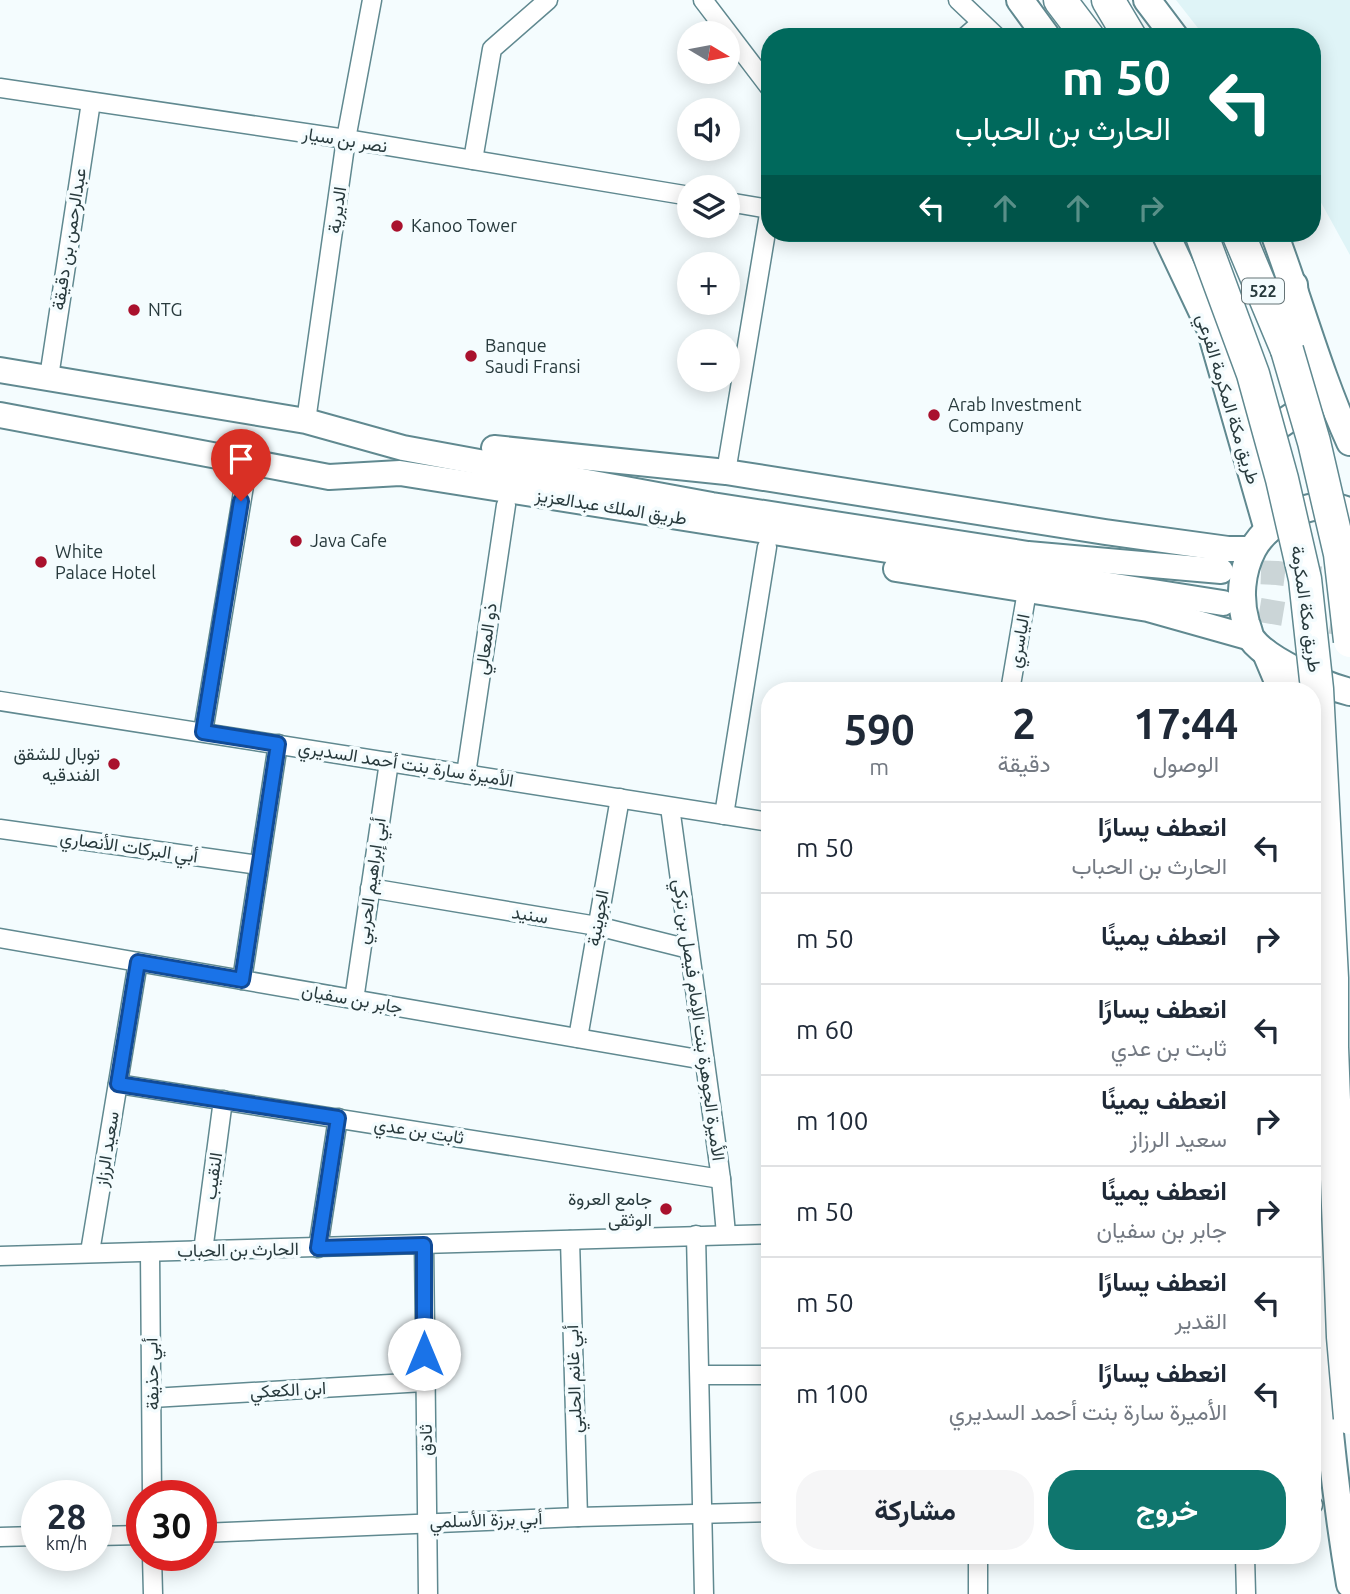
<!DOCTYPE html>
<html lang="ar">
<head>
<meta charset="utf-8">
<style>
	:root { --surface:#fff; --page:#f6f6f7; --text:#1f2937; --muted:#747a83; --line:#e0e1e3; --accent:#0f766e }
	body { margin:0; font-family:Ubuntu,Vazirmatn,sans-serif; background:var(--page); color:var(--text); direction:rtl; height:100vh; display:flex; flex-direction:column; font-size:26px; white-space:nowrap }
	* { box-sizing:border-box; margin:0 }
	p { font-size:23px; color:var(--muted) }
	.icon { flex:none; width:38px; height:38px; fill:none; stroke:currentColor; stroke-width:2; stroke-linecap:round; stroke-linejoin:round }
	.map { position:relative; flex:1; overflow:hidden; direction:ltr }
	.details { position:absolute; left:761px; top:682px; width:560px; height:882px; display:flex; flex-direction:column; background:var(--surface); border-radius:28px; box-shadow:0 4px 18px #0003; direction:rtl }
	.details>* { flex:none }
	.banner { position:absolute; left:761px; top:28px; width:560px; height:214px; border-radius:28px; box-shadow:0 4px 18px #0003; direction:rtl; background:#00695c; color:#fff; overflow:hidden }
	.needle { width:46px; rotate:100deg }
	.tools { position:absolute; left:677px; top:21px; display:grid; gap:14px }
	.tools a { display:grid; place-items:center; width:63px; height:63px; border-radius:50%; background:var(--surface); box-shadow:0 4px 18px #0003; font-size:35px }
	.speed { position:absolute; left:21px; top:1480px; display:flex; gap:14px; font-size:35px; font-weight:700; text-align:center }
	.speed>* { display:grid; place-content:center; width:91px; height:91px; border-radius:50%; background:var(--surface); box-shadow:0 4px 18px #0003; line-height:1 }
	.speed small { font-size:18px; font-weight:400 }
	.speed .limit { border:10px solid #d22; background:#fff; color:#111 }
	.pin { position:absolute; display:grid; place-items:center; width:60px; height:60px; color:#fff; margin:-72px -30px; border-radius:50% 50% 50% 0; rotate:-45deg; box-shadow:0 0 7px #0007 }
	.pin .icon { rotate:45deg }
	.me { position:absolute; width:77px; margin:-38px; rotate:0deg; stroke-linejoin:round; filter:drop-shadow(0 0 5px #0008) }
	.turn { display:flex; align-items:center; gap:24px; height:147px; padding:0 35px; font-size:32px }
	.turn .icon { width:91px; height:91px; stroke-width:2.5 }
	.turn b { display:block; font-size:49px; line-height:60px }
	.lanes { display:flex; align-items:center; height:66px; padding:0 35px; background:#0003; justify-content:center; gap:35px; direction:ltr }
	.lanes .off { opacity:.35 }
	.eta { display:flex; justify-content:space-evenly; align-items:center; height:119px; text-align:center }
	.eta b { font-size:42px; font-weight:700; line-height:49px }
	.button { display:flex; gap:14px; margin-top:auto; padding:14px 35px }
	.button a { flex:1; height:80px; border-radius:28px; background:var(--accent); color:#fff; font-size:28px; font-weight:700; line-height:80px; text-align:center }
	.button a+a { background:var(--page); color:var(--text) }
	ul { padding:0; list-style:none }
	li { display:flex; align-items:center; gap:21px; height:91px; padding:0 35px; border-top:2px solid var(--line) }
	li div { flex:1 }
	li b { display:block; font-size:26px }
	li em { font-style:normal }
	.map>svg:first-child { display:block }
</style>
</head>
<body>
<div class="map">
<svg width="1350" height="1594" viewBox="0 0 1350 1594">
	<rect width="100%" height="100%" fill="#f4fcfe"/>
	<polygon fill="#dff4f7" points="1176,0 1350,0 1350,255 1313,188 1312,37 1205,37"/>
	<g fill="none" stroke-linecap="round" stroke-linejoin="round">
		<g stroke="#cbd5d7" stroke-width="24" stroke-dasharray="24 12" stroke-linecap="butt">
			<polyline points="1225,571 1277,573 1350,582"/>
			<polyline points="1224,604 1350,625"/>
		</g>
		<g stroke="#608990" stroke-width="21">
			<g id="street">
				<polyline points="703,0 770,88"/>
				<polyline points="958,0 997,37"/>
				<polyline points="965,37 981,23"/>
				<polyline points="0,88 346,139 690,196"/>
				<polyline points="473,160 492,49 548,0"/>
				<polyline points="728,202 769,209"/>
				<polyline points="49,377 91,102"/>
				<polyline points="306,421 346,139 372,0"/>
				<polyline points="726,472 770,208"/>
				<polyline points="1010,691 1027,591"/>
				<polyline points="0,701 770,822"/>
				<polyline points="203,732 248,462"/>
				<polyline points="466,774 506,505"/>
				<polyline points="670,807 721,1179 726,1234"/>
				<polyline points="724,815 767,547"/>
				<polyline points="0,829 259,865"/>
				<polyline points="370,888 597,926 689,949"/>
				<polyline points="0,938 704,1060"/>
				<polyline points="242,980 278,744"/>
				<polyline points="354,1000 389,762"/>
				<polyline points="578,1038 620,798"/>
				<polyline points="118,1084 721,1179"/>
				<polyline points="696,1235 704,1594"/>
				<polyline points="570,1240 578,1517"/>
				<polyline points="424,1245 428,1594"/>
				<polyline points="318,1248 338,1118"/>
				<polyline points="203,1251 223,1100"/>
				<polyline points="90,1252 138,962"/>
				<polyline points="150,1252 152,1496"/>
				<polyline points="0,1256 770,1234"/>
				<polyline points="700,1375 770,1375"/>
				<polyline points="152,1398 424,1382"/>
				<polyline points="1312,1505 1313,1505"/>
				<polyline points="201,1533 578,1517 770,1512"/>
				<polyline points="96,1536 142,1535"/>
				<polyline points="0,1537 37,1536"/>
				<polyline points="152,1556 153,1594"/>
				<polyline points="1245,1556 1246,1594"/>
				<polyline points="978,1594 978,1556"/>
			</g>
		</g>
		<g stroke="#608990" stroke-width="28">
			<g id="secondary">
				<polyline points="0,370 306,421 403,448 712,505 1028,554 1221,571"/>
				<polyline points="0,415 329,477 400,473 1223,603"/>
				<polyline points="494,448 726,472 1105,532 1228,549 1253,549"/>
				<polyline points="896,569 1148,609 1251,638"/>
			</g>
		</g>
		<g stroke="#608990" stroke-width="30">
			<g id="primary">
				<polyline points="1020,0 1047,37"/>
				<polyline points="1147,0 1175,37"/>
				<polyline points="1165,233 1210,328 1268,530"/>
				<path d="M1274 233C1300 302 1319 374 1350 442"/>
				<polyline points="1251,414 1256,421 1281,424 1299,412 1302,389 1294,285"/>
				<path d="M1350 512C1317 495 1270 518 1253 549 1241 572 1239 599 1246 623 1248 627 1249 634 1251 638 1266 660 1325 686 1350 692"/>
				<polyline points="1266,653 1282,691"/>
				<path d="M1312 1136C1317 1285 1325 1436 1350 1584"/>
			</g>
		</g>
		<g stroke="#608990" stroke-width="35">
			<g id="highway">
				<polyline points="1060,0 1088,37"/>
				<polyline points="1108,0 1130,37"/>
				<polyline points="1238,233 1287,350"/>
			</g>
		</g>
		<use href="#street" stroke="#fff" stroke-width="18"/>
		<use href="#secondary" stroke="#fff" stroke-width="24"/>
		<use href="#primary" stroke="#fff" stroke-width="26"/>
		<use href="#highway" stroke="#fff" stroke-width="32"/>
		<g stroke="#608990" stroke-width="35" stroke-linecap="butt">
			<g id="highway-bridge">
				<polyline points="1201,233 1253,374 1282,479 1305,579 1317,689 1332,978 1332,1047 1343,1337 1350,1418"/>
				<polyline points="1287,350 1314,442 1340,554 1350,641"/>
			</g>
		</g>
		<use href="#highway-bridge" stroke="#fff" stroke-width="32"/>
	</g>
	<g fill="none" stroke-linecap="round" stroke-linejoin="round">
		<g stroke="#114b97" stroke-width="18">
			<polyline id="route" points="241,501 203,732 278,744 242,980 138,962 118,1084 338,1118 318,1248 424,1245 424,1354"/>
		</g>
		<use href="#route" stroke="#1a73e8" stroke-width="12"/>
	</g>
	<g fill="#a9112d" stroke="#f4fcfe" stroke-width="2.5">
		<circle cx="397" cy="226" r="7"/>
		<circle cx="134" cy="310" r="7"/>
		<circle cx="471" cy="356" r="7"/>
		<circle cx="934" cy="415" r="7"/>
		<circle cx="296" cy="541" r="7"/>
		<circle cx="41" cy="562" r="7"/>
		<circle cx="114" cy="764" r="7"/>
		<circle cx="666" cy="1209" r="7"/>
	</g>
	<g text-anchor="middle" stroke-width="7" stroke-linejoin="round" paint-order="stroke">
		<rect fill="#f4fcfe" stroke="#657477" stroke-width="2" x="1242" y="278.5" width="42" height="25" rx="5"/>
		<g font-size="16" font-weight="bold" fill="#283a3d">
			<text x="1263" y="297">522</text>
		</g>
		<g font-size="18" fill="#283a3d" stroke="#f4fcfe">
			<text transform="translate(345 140) rotate(9)" y="6">نصر بن سيار</text>
			<text transform="translate(337 210) rotate(-82)" y="6">الديرية</text>
			<text transform="translate(69 239) rotate(-81)" y="6">عبدالرحمن بن دقيقة</text>
			<text transform="translate(1228 399) rotate(73)" y="6">طريق مكة المكرمة الفرعي</text>
			<text transform="translate(611 507) rotate(9)" y="6">طريق الملك عبدالعزيز</text>
			<text transform="translate(1306 609) rotate(82)" y="6">طريق مكة المكرمة</text>
			<text transform="translate(486 639) rotate(-82)" y="6">ذو المعالي</text>
			<text transform="translate(1019 641) rotate(-80)" y="6">الياسري</text>
			<text transform="translate(406 764) rotate(9)" y="6">الأميرة سارة بنت أحمد السديري</text>
			<text transform="translate(129 847) rotate(8)" y="6">أبي البركات الأنصاري</text>
			<text transform="translate(371 881) rotate(-82)" y="6">أبي إبراهيم الحربي</text>
			<text transform="translate(530 915) rotate(9)" y="6">سنيد</text>
			<text transform="translate(598 918) rotate(-80)" y="6">الجوينبة</text>
			<text transform="translate(352 999) rotate(10)" y="6">جابر بن سفيان</text>
			<text transform="translate(699 1020) rotate(82)" y="6">الأميرة الجوهرة بنت الإمام فيصل بن تركي</text>
			<text transform="translate(419 1131) rotate(9)" y="6">ثابت بن عدي</text>
			<text transform="translate(107 1149) rotate(-81)" y="6">سعيد الرزاز</text>
			<text transform="translate(213 1176) rotate(-82)" y="6">النقيب</text>
			<text transform="translate(238 1250) rotate(-1)" y="6">الحارث بن الحباب</text>
			<text transform="translate(152 1374) rotate(-91)" y="6">أبي حذيفة</text>
			<text transform="translate(574 1379) rotate(-92)" y="6">أبي غانم الحلبي</text>
			<text transform="translate(288 1390) rotate(-3)" y="6">ابن الكعكي</text>
			<text transform="translate(426 1440) rotate(-91)" y="6">ثادق</text>
			<text transform="translate(486 1520) rotate(-2)" y="6">أبي برزة الأسلمي</text>
		</g>
		<g font-size="18" fill="#283a3d" stroke="#f4fcfe" text-anchor="start">
			<text x="411" y="232">Kanoo Tower</text>
			<text x="148" y="316">NTG</text>
			<text x="485" y="352">Banque<tspan x="485" dy="21">Saudi Fransi</tspan></text>
			<text x="948" y="411">Arab Investment<tspan x="948" dy="21">Company</tspan></text>
			<text x="310" y="547">Java Cafe</text>
			<text x="55" y="558">White<tspan x="55" dy="21">Palace Hotel</tspan></text>
			<text x="100" y="760" text-anchor="end">توبال للشقق<tspan x="100" dy="21">الفندقيه</tspan></text>
			<text x="652" y="1205" text-anchor="end">جامع العروة<tspan x="652" dy="21">الوثقى</tspan></text>
		</g>
	</g>
</svg>
<div class="tools">
<a><svg class="needle" viewBox="-14 -14 28 28"><path d="M0-13l5 13h-10z" fill="#e53935"/><path d="M0 13l5-13h-10z" fill="#747a83"/></svg></a>
<a><svg class="icon" aria-label="sound" viewBox="0 0 24 24"><path d="M4 9h4l5-4v14l-5-4H4zM17 9q2 3 0 6"/></svg></a>
<a><svg class="icon" aria-label="layers" viewBox="0 0 24 24"><path d="M12 4l9 5-9 5-9-5zM3 14l9 5 9-5"/></svg></a>
<a>+</a>
<a>−</a>
</div>
<div class="speed"><div>28<small>km/h</small></div><div class="limit">30</div></div>
<div class="pin" style="left:241px;top:501px;background:#d93025"><svg class="icon" aria-label="arrive" viewBox="0 0 24 24"><path d="M6 21V4h12l-3 4 3 4H6"/></svg></div>
<svg class="me" style="left:424px;top:1354px" viewBox="-20 -20 40 40"><circle r="19" fill="#fff"/><path d="M0-13L10 11 0 6-10 11z" fill="#1a73e8"/></svg>
<div class="banner">
<div class="turn"><svg class="icon" aria-label="left" viewBox="0 0 24 24"><path d="M17 20v-9H6M10 6l-5 5 5 5"/></svg><div><b>50 m</b>الحارث بن الحباب</div></div>
<div class="lanes"><svg class="icon" aria-label="left" viewBox="0 0 24 24"><path d="M17 20v-9H6M10 6l-5 5 5 5"/></svg><svg class="icon off" aria-label="ahead" viewBox="0 0 24 24"><path d="M12 20V5M6 11l6-6 6 6"/></svg><svg class="icon off" aria-label="ahead" viewBox="0 0 24 24"><path d="M12 20V5M6 11l6-6 6 6"/></svg><svg class="icon off" aria-label="right" viewBox="0 0 24 24"><path d="M7 20v-9h11M14 6l5 5-5 5"/></svg></div>
</div>
<section class="details">
<div class="eta">
<div><b>17:44</b><p>الوصول</p></div>
<div><b>2</b><p>دقيقة</p></div>
<div><b>590</b><p>m</p></div>
</div>
<ul>
<li><svg class="icon" aria-label="left" viewBox="0 0 24 24"><path d="M17 20v-9H6M10 6l-5 5 5 5"/></svg><div><b>انعطف يسارًا</b><p>الحارث بن الحباب</p></div><em>50 m</em></li>
<li><svg class="icon" aria-label="right" viewBox="0 0 24 24"><path d="M7 20v-9h11M14 6l5 5-5 5"/></svg><div><b>انعطف يمينًا</b></div><em>50 m</em></li>
<li><svg class="icon" aria-label="left" viewBox="0 0 24 24"><path d="M17 20v-9H6M10 6l-5 5 5 5"/></svg><div><b>انعطف يسارًا</b><p>ثابت بن عدي</p></div><em>60 m</em></li>
<li><svg class="icon" aria-label="right" viewBox="0 0 24 24"><path d="M7 20v-9h11M14 6l5 5-5 5"/></svg><div><b>انعطف يمينًا</b><p>سعيد الرزاز</p></div><em>100 m</em></li>
<li><svg class="icon" aria-label="right" viewBox="0 0 24 24"><path d="M7 20v-9h11M14 6l5 5-5 5"/></svg><div><b>انعطف يمينًا</b><p>جابر بن سفيان</p></div><em>50 m</em></li>
<li><svg class="icon" aria-label="left" viewBox="0 0 24 24"><path d="M17 20v-9H6M10 6l-5 5 5 5"/></svg><div><b>انعطف يسارًا</b><p>القدير</p></div><em>50 m</em></li>
<li><svg class="icon" aria-label="left" viewBox="0 0 24 24"><path d="M17 20v-9H6M10 6l-5 5 5 5"/></svg><div><b>انعطف يسارًا</b><p>الأميرة سارة بنت أحمد السديري</p></div><em>100 m</em></li>
</ul>
<div class="button"><a>خروج</a><a>مشاركة</a></div>
</section>
</div>
</body>
</html>
